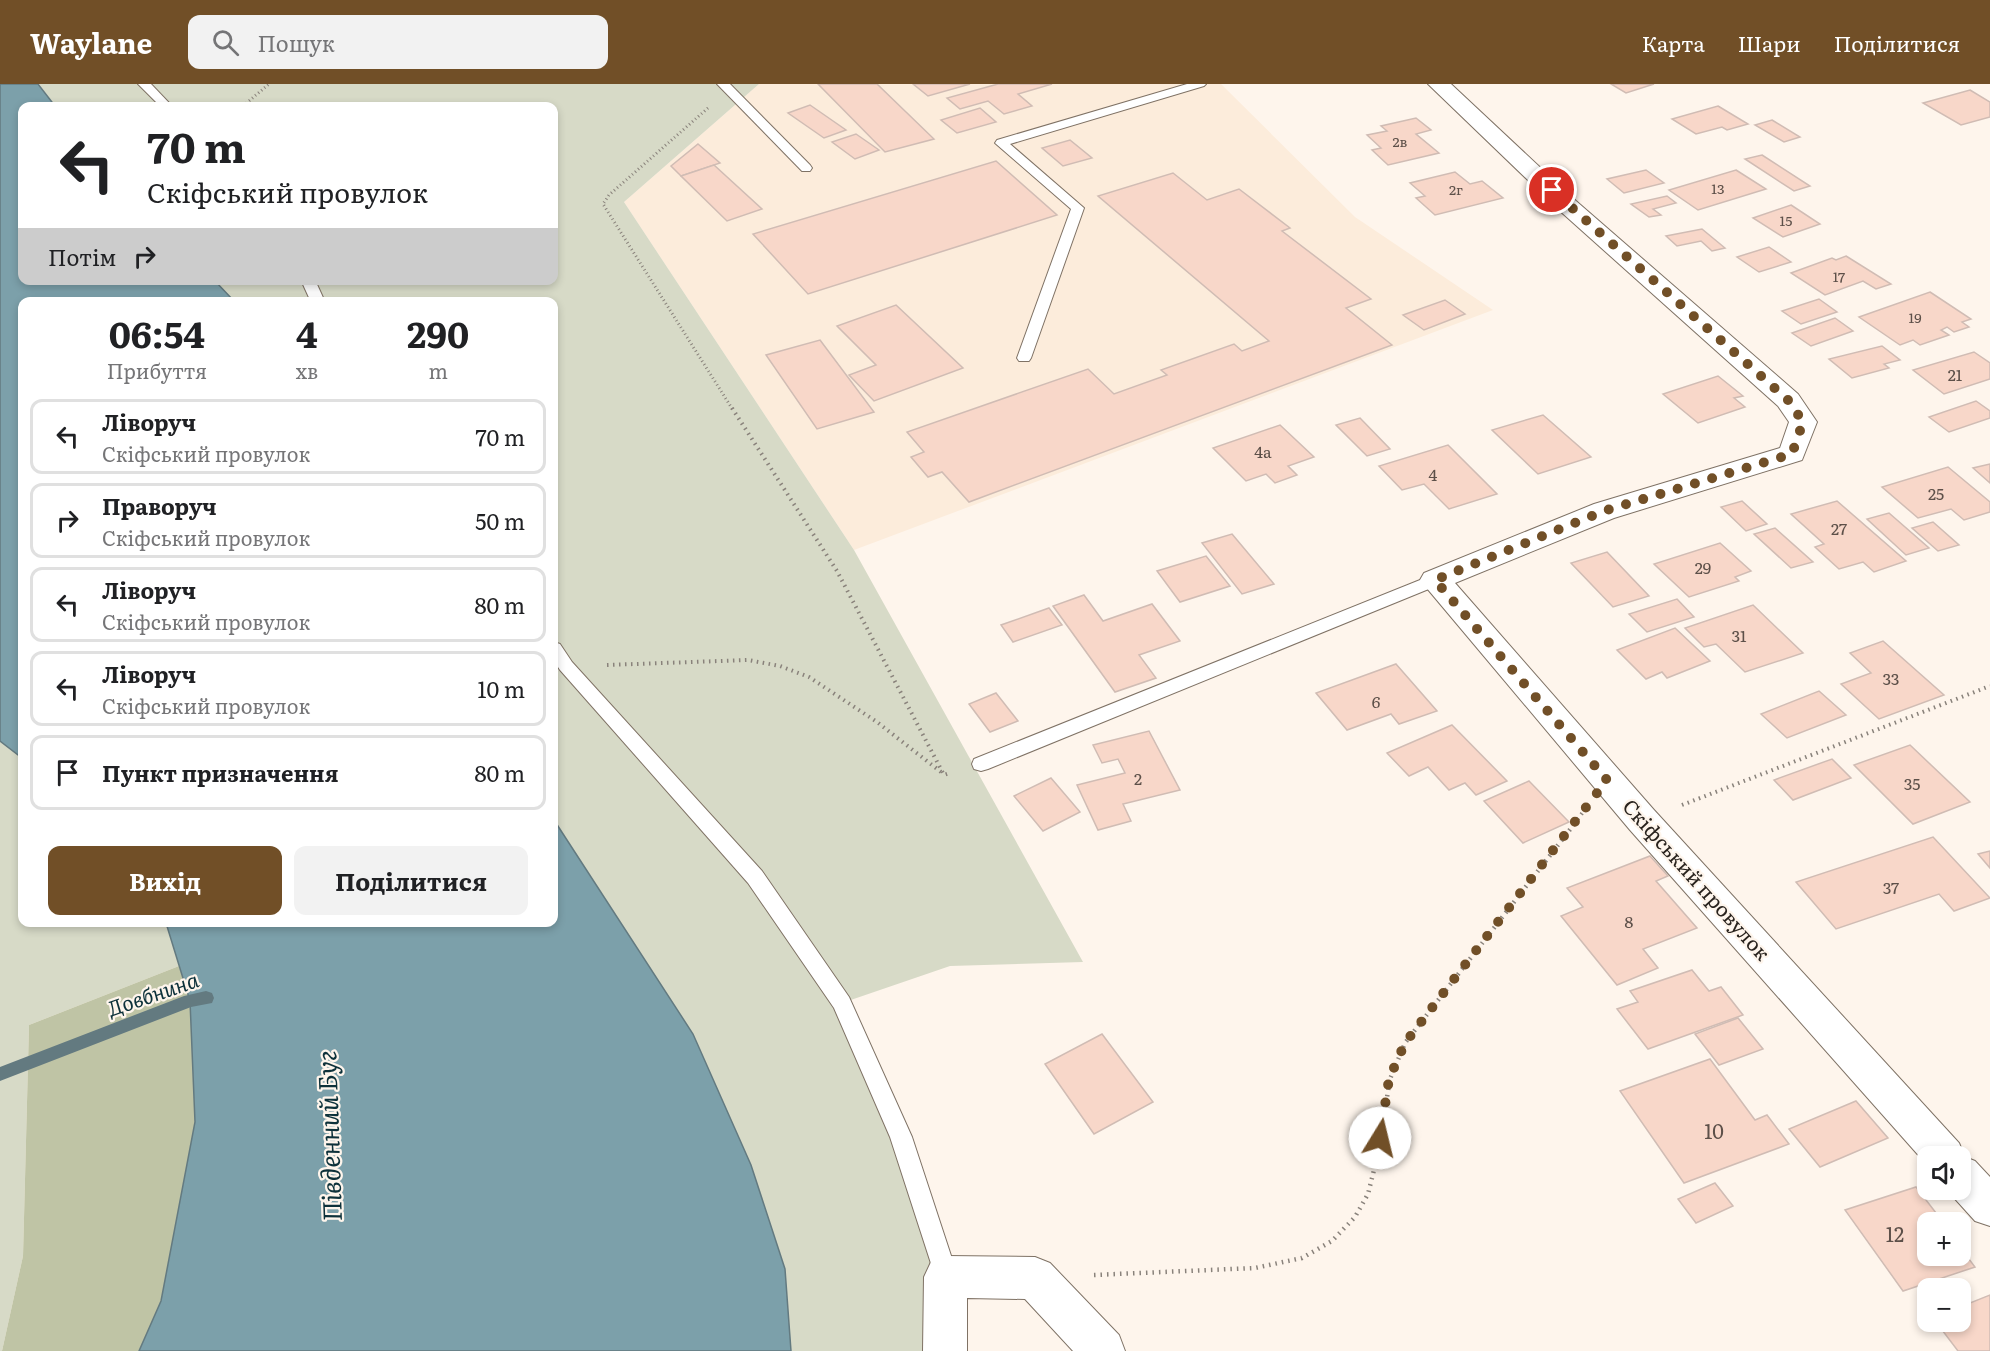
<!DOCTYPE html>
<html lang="uk">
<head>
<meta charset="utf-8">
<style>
	:root { --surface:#fff; --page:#f2f2f2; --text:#202124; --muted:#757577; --line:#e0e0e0; --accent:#714f27 }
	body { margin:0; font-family:Literata,serif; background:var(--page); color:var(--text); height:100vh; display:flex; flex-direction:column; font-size:22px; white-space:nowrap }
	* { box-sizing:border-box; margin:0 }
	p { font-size:20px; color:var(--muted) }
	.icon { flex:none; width:33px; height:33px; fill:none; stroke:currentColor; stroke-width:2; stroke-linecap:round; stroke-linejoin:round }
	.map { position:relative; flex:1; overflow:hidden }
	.side { position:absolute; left:18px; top:213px; width:540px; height:630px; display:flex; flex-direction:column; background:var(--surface); border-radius:12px; box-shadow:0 3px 9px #0003 }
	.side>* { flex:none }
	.banner { position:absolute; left:18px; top:18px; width:540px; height:183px; border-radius:12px; box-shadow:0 3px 9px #0003; background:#fff; color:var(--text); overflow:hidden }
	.fabs { position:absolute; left:1917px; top:1062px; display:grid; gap:12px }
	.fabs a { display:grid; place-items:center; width:54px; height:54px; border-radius:12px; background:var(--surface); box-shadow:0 3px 9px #0003; font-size:30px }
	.pin { position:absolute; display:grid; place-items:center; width:51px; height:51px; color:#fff; margin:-26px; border:3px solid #fff; border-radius:50%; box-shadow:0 2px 6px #0007 }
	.me { position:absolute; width:66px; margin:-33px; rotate:9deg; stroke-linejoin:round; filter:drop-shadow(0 0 4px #0008) }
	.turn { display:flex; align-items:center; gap:21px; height:126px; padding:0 30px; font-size:27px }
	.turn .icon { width:78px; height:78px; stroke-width:2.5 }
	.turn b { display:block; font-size:42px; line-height:51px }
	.then { display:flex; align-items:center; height:57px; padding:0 30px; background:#0003; gap:12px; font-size:22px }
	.eta { display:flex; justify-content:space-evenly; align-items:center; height:102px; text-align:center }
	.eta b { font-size:36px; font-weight:700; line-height:42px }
	.cta { display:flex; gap:12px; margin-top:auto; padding:12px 30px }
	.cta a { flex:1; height:69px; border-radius:12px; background:var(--accent); color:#fff; font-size:24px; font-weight:700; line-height:69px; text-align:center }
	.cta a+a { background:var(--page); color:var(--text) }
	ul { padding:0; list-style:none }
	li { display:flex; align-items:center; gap:18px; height:75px; margin:0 12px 9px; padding:0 18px; border:3px solid var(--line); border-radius:12px }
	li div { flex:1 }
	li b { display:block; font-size:22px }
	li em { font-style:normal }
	header { display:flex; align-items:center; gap:36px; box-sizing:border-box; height:84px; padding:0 30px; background:var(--accent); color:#fff }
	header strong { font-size:28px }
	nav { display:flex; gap:33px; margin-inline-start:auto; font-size:21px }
	.search { width:420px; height:54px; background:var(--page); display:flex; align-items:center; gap:15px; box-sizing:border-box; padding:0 21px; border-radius:12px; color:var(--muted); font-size:22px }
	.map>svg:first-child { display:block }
</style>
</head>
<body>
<header>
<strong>Waylane</strong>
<div class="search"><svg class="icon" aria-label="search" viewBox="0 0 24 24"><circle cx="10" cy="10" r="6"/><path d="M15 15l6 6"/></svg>Пошук</div>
<nav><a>Карта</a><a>Шари</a><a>Поділитися</a></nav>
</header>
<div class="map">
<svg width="1990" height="1267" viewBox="0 0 1990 1267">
	<rect width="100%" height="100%" fill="#fef5ec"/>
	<polygon fill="#fcecdb" points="759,0 1221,0 1355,133 1493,226 854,466 624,118"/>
	<g fill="#d7dac7">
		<polygon points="39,0 759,0 624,118 854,466 1083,878 950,882 842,919 946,1193 945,1267 791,1267 785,1185 751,1081 693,950 554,736 554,218 234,217 215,197 554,196 554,22 55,22"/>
		<polygon points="0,657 22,674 22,838 166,839 179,882 29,941 23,1172 2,1267 0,1267"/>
	</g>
	<polygon fill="#bfc4a5" points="179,882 190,917 195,1038 161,1217 139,1267 2,1267 23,1172 29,941"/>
	<g fill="#7ca0aa" stroke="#637a80" stroke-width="1.5">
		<polygon points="0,0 38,0 55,22 22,22 22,196 215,197 234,217 22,218 22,674 0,657"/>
		<polygon points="554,736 693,950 751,1081 785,1185 791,1267 139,1267 161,1217 195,1038 190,917 166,839 554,838"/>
	</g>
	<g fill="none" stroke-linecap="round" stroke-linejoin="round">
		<polygon fill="#637a80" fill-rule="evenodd" points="206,907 212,909 214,914 212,919 191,923 0,997 0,983 184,912"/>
	</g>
	<g fill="#f8d7c9" stroke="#d0bcb4" stroke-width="1.5">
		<polygon points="818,0 877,0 934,55 885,68"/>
		<polygon points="913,0 970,0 928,12"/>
		<polygon points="998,0 1052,0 1018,10 1032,22 1004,30 988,17 960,25 947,14"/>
		<polygon points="1611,0 1654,0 1626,9"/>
		<polygon points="1970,6 1990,18 1990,33 1961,41 1923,19"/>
		<polygon points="810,21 846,46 824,54 788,29"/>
		<polygon points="1718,22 1748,40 1727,46 1722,43 1696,50 1672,35"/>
		<polygon points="980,24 996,38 957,49 941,36"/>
		<polygon points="1416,34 1431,46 1416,50 1439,69 1388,81 1372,66 1381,64 1367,51 1387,47 1381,42"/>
		<polygon points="1772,36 1800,53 1784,58 1755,41"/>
		<polygon points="856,50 879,66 855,75 832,58"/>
		<polygon points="1070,56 1092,74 1063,82 1042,64"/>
		<polygon points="698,60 720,79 681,92 671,82"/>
		<polygon points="1762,71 1810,102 1794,107 1745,75"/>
		<polygon points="996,77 1057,131 808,210 753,150"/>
		<polygon points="714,81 762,125 727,137 681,92"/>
		<polygon points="1646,86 1664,99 1624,109 1607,95"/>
		<polygon points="1736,86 1766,105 1698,126 1669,106"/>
		<polygon points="1455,88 1470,100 1482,97 1503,114 1435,131 1416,114 1425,112 1410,99"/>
		<polygon points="1173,89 1207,116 1239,105 1290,144 1282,147 1371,215 1346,224 1392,261 969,418 942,388 928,393 911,373 924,368 907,348 1088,285 1114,310 1167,291 1161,286 1234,260 1242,267 1269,257 1098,112"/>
		<polygon points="1667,112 1676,119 1653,125 1661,131 1649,133 1631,120"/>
		<polygon points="1791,121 1820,140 1783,153 1753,134"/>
		<polygon points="1702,145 1725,164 1712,167 1701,157 1677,162 1666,152"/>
		<polygon points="1769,163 1791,178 1759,188 1737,173"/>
		<polygon points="1846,172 1891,200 1876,205 1863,197 1825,211 1791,189 1832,174 1836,176"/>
		<polygon points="1930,208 1971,235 1962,238 1969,243 1954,248 1947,243 1941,246 1949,251 1920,261 1913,256 1900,261 1859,233"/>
		<polygon points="1819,215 1837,228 1801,240 1782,227"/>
		<polygon points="1445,216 1465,230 1424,246 1403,231"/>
		<polygon points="896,221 963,284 874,317 849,291 876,281 837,242"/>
		<polygon points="1835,234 1853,247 1811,262 1792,249"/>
		<polygon points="820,256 874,328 817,345 766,271"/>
		<polygon points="1882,262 1900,276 1884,280 1889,284 1852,294 1829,275"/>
		<polygon points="1974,268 1990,279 1990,295 1944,310 1913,286"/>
		<polygon points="1718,292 1743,312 1734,314 1745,323 1698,339 1663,310"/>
		<polygon points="1976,317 1990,327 1990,334 1949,348 1929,333"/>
		<polygon points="1543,331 1591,373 1538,390 1492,346"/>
		<polygon points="1360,334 1390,365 1367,372 1336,341"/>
		<polygon points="1280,341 1314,373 1288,382 1297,391 1275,399 1266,390 1246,397 1213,364"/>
		<polygon points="1448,361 1497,410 1449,425 1424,400 1402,406 1379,382"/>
		<polygon points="1990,380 1990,399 1973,384"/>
		<polygon points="1948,383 1990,418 1990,428 1964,436 1951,425 1918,434 1882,403"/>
		<polygon points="1742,417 1767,440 1746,447 1721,423"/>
		<polygon points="1837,417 1906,477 1874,488 1863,478 1839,485 1815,463 1824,460 1791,430"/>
		<polygon points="1889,429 1929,464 1906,471 1867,435"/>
		<polygon points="1933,438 1959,461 1938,467 1912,444"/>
		<polygon points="1775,444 1813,478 1791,484 1754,450"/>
		<polygon points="1232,450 1274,500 1242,510 1202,459"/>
		<polygon points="1720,459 1751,487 1735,493 1739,497 1689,513 1654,480"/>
		<polygon points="1607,468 1649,512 1613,523 1571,479"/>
		<polygon points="1206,472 1230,502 1180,518 1157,487"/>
		<polygon points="1084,511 1103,537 1152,520 1180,557 1139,571 1156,594 1115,608 1053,522"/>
		<polygon points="1677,515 1694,533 1647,548 1629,530"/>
		<polygon points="1753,521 1803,569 1745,588 1716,560 1704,563 1685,544"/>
		<polygon points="1049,524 1062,541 1013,558 1001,541"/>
		<polygon points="1675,544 1710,577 1667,594 1662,588 1646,595 1617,566"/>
		<polygon points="1883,557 1944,611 1879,635 1841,600 1871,589 1850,569"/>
		<polygon points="1396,580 1437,627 1399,640 1391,630 1347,646 1316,609"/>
		<polygon points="1819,607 1846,631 1787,654 1761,630"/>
		<polygon points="996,609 1018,637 990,648 969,620"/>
		<polygon points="1452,641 1507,697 1476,711 1465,699 1449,706 1428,683 1409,692 1387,669"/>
		<polygon points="1149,647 1180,706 1123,720 1131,737 1098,746 1077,701 1125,689 1118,675 1102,679 1093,661"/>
		<polygon points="1910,661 1970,718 1913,740 1854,681"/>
		<polygon points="1832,675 1851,694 1793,716 1774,696"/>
		<polygon points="1051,694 1080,728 1043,747 1014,712"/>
		<polygon points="1529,697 1569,738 1523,759 1484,717"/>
		<polygon points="1933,753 1990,814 1954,827 1939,810 1836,845 1796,798"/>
		<polygon points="1990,767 1990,784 1978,770"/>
		<polygon points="1650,772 1668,792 1656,797 1697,844 1643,865 1658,884 1617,901 1561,832 1583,823 1567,804"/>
		<polygon points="1692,886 1709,907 1721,903 1743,931 1648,965 1617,925 1638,918 1630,907"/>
		<polygon points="1738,934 1763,965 1719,981 1695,950"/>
		<polygon points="1102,950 1153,1018 1094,1050 1045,980"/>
		<polygon points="1710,975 1755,1036 1767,1031 1789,1060 1684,1099 1620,1007"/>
		<polygon points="1856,1017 1888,1054 1820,1083 1789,1045"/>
		<polygon points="1715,1099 1733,1122 1696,1139 1678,1115"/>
		<polygon points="1916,1103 1943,1138 1928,1138 1928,1172 1960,1172 1960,1163 1975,1183 1903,1207 1845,1126"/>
		<polygon points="1990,1211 1990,1267 1958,1267 1936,1238 1960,1238 1960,1223"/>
	</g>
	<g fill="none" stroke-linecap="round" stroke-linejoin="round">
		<g stroke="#7f7265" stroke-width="2">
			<g id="lane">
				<polygon points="138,0 151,0 172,22 160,22"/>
				<polygon points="717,0 730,0 810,81 812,84 810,87 802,87"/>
				<polygon points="1187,0 1206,0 1204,2 1010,60 1084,124 1031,274 1029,277 1019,277 1017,274 1071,125 995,59 997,56"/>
				<polygon points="301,196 315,196 325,218 311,218"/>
				<polygon points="1435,490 1441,492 1443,496 1441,500 988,685 981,687 974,685 972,680 974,675"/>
				<polygon points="554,558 560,560 572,578 762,787 849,913 912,1053 958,1193 954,1201 946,1204 938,1201 890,1053 834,924 748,799 560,586 554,577"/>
			</g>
		</g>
		<g stroke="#7f7265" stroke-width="2">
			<g id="street">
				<polygon points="1428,0 1451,0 1576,117 1798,310 1817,338 1802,376 1614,434 1455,499 1654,726 1959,1059 1965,1073 1975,1077 1990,1093 1990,1142 1975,1137 1947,1106 1960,1106 1960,1072 1928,1072 1928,1082 1630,746 1420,496 1424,489 1594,420 1780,364 1789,338 1778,322 1560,127"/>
				<polygon points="946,1172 1035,1173 1050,1179 1119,1251 1125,1267 1073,1267 1025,1215 967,1214 967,1267 923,1267 924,1193 931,1178"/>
			</g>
		</g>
		<g stroke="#89827b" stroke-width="3" stroke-dasharray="1 3" stroke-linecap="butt">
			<polyline points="243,22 269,0"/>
			<polyline points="708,24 609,111 603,120 733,326"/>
		</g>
		<g stroke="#89827b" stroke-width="4" stroke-dasharray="1.5 4.5" stroke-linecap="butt">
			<polyline points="732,324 837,487 944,691 950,689"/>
			<polyline points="607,581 748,576 780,582 809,593 877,638 941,688"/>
			<polyline points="1682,721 1990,602"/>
			<polyline points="1574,740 1583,728"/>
		</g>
		<polyline stroke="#89827b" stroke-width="4.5" stroke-dasharray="1.5 5" stroke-linecap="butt" points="1094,1191 1255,1184 1302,1174 1332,1157 1355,1133 1368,1110 1377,1074 1390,995 1405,959 1575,739"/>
		<use href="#lane" fill="#fff" fill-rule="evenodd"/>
		<use href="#street" fill="#fff" fill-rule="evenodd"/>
	</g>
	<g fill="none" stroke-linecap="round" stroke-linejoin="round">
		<polyline stroke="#714f27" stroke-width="10" stroke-dasharray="0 18" points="1380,1054 1389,995 1405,959 1607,696 1435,496 1604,427 1792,370 1803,338 1788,316 1552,106"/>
	</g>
	<g text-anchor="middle" stroke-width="4.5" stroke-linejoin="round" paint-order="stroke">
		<g font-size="14" fill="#5d5049">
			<text x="1400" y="63">2в</text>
			<text x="1718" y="110">13</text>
			<text x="1456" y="111">2г</text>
			<text x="1786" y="142">15</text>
			<text x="1839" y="198">17</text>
			<text x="1915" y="239">19</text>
		</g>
		<g font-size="16" fill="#5d5049">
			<text x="1955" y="297">21</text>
			<text x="1263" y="374">4а</text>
			<text x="1433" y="397">4</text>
			<text x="1936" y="416">25</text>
			<text x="1839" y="451">27</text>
			<text x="1703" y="490">29</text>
			<text x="1739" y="558">31</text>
			<text x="1891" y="601">33</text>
			<text x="1376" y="624">6</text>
			<text x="1138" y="701">2</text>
			<text x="1912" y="706">35</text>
			<text x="1891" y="810">37</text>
			<text x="1629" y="844">8</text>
		</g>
		<g font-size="20" fill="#29231e" stroke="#fef5ec">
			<text transform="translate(1696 796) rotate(48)" y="7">Скіфський провулок</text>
		</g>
		<g font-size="20" fill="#5d5049">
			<text x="1714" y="1055">10</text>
			<text x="1895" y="1158">12</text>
		</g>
		<g font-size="21" font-style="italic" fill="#0d313a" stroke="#fef5ec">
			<text transform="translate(153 911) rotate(-19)" y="7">Довбнина</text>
		</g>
		<g font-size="26" font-style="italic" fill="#0d313a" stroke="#fef5ec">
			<text transform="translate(330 1052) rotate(-92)" y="9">Південний Буг</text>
		</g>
	</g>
</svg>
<div class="fabs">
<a><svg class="icon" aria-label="sound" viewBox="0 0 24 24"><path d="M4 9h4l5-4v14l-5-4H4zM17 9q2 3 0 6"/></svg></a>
<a>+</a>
<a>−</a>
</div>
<div class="pin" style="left:1552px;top:106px;background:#d93025"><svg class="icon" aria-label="arrive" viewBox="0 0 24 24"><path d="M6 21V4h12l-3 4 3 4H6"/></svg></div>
<svg class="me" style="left:1380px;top:1054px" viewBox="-20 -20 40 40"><circle r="19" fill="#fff"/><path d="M0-13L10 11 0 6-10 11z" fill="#714f27"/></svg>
<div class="banner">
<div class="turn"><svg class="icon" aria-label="left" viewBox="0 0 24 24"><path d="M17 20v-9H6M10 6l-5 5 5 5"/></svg><div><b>70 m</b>Скіфський провулок</div></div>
<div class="then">Потім<svg class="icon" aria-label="right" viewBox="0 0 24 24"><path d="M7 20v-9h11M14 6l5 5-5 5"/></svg></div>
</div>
<section class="side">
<div class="eta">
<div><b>06:54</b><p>Прибуття</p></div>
<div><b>4</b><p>хв</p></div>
<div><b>290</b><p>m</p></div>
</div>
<ul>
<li><svg class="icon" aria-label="left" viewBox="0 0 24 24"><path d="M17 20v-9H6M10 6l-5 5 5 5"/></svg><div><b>Ліворуч</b><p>Скіфський провулок</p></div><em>70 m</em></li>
<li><svg class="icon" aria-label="right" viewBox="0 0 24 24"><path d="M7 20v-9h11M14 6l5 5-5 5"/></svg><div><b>Праворуч</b><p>Скіфський провулок</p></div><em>50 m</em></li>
<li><svg class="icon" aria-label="left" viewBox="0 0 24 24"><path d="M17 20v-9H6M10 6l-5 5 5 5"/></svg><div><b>Ліворуч</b><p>Скіфський провулок</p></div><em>80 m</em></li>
<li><svg class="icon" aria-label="left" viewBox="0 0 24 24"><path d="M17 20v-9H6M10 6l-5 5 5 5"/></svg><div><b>Ліворуч</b><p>Скіфський провулок</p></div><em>10 m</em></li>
<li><svg class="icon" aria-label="arrive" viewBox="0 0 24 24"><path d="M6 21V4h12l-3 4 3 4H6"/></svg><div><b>Пункт призначення</b></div><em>80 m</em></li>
</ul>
<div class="cta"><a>Вихід</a><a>Поділитися</a></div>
</section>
</div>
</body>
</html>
